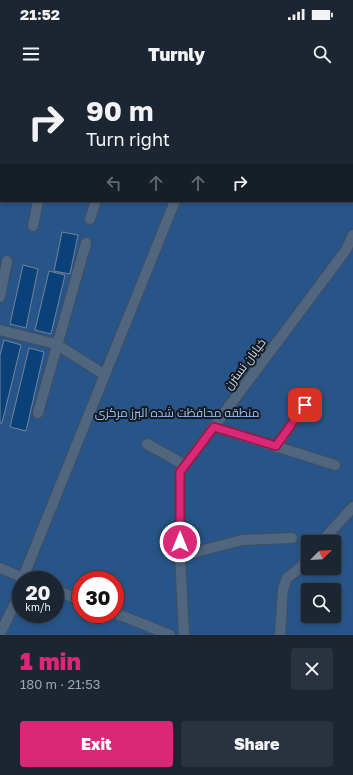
<!DOCTYPE html>
<html lang="en">
<head>
<meta charset="utf-8">
<style>
	:root { --surface:#1c2632; --page:#29323e; --text:#f1f3f6; --muted:#a0a5ac; --line:#3a434d; --accent:#db2777 }
	body { margin:0; font-family:"Golos Text",Cairo,sans-serif; background:var(--page); color:var(--text); height:100vh; display:flex; flex-direction:column; font-size:15px; white-space:nowrap }
	* { box-sizing:border-box; margin:0 }
	p { font-size:13px; color:var(--muted) }
	.icon { flex:none; width:22px; height:22px; fill:none; stroke:currentColor; stroke-width:2; stroke-linecap:round; stroke-linejoin:round }
	.map { position:relative; height:555px; overflow:hidden }
	.side { display:flex; flex-direction:column; background:var(--surface); flex:1 }
	.side>* { flex:none }
	.banner { position:absolute; left:0px; top:0px; width:353px; height:122px; box-shadow:0 2px 6px #0003,0 0 0 1px var(--line); background:#1c2632; color:var(--text); overflow:hidden }
	.needle { width:26px; rotate:66deg }
	.fabs { position:absolute; left:301px; top:455px; display:grid; gap:8px }
	.fabs a { display:grid; place-items:center; width:40px; height:40px; border-radius:4px; background:var(--surface); box-shadow:0 2px 6px #0003,0 0 0 1px var(--line); font-size:20px }
	.speed { position:absolute; left:12px; top:491px; display:flex; gap:8px; font-size:20px; font-weight:700; text-align:center }
	.speed>* { display:grid; place-content:center; width:52px; height:52px; border-radius:50%; background:var(--surface); box-shadow:0 2px 6px #0003,0 0 0 1px var(--line); line-height:1 }
	.speed small { font-size:10px; font-weight:400 }
	.speed .limit { border:6px solid #d22; background:#fff; color:#111 }
	.pin { position:absolute; display:grid; place-items:center; width:34px; height:34px; color:#fff; margin:-17px; border-radius:8px; box-shadow:0 2px 6px #0006 }
	.me { position:absolute; width:44px; margin:-22px; rotate:0deg; stroke-linejoin:round; filter:drop-shadow(0 0 3px #0008) }
	.turn { display:flex; align-items:center; gap:14px; height:84px; padding:0 20px; font-size:18px }
	.turn .icon { width:52px; height:52px; stroke-width:2.5 }
	.turn b { display:block; font-size:28px; line-height:34px }
	.lanes { display:flex; align-items:center; height:38px; padding:0 20px; background:#0003; justify-content:center; gap:20px; direction:ltr }
	.lanes .off { opacity:.35 }
	.round { display:grid; place-items:center; flex:none; width:42px; height:42px; border-radius:4px; background:var(--page) }
	.summary { display:flex; align-items:center; justify-content:space-between; height:68px; padding:0 20px }
	h1 { font-size:24px; font-weight:800; line-height:30px; color:var(--accent) }
	.cta { display:flex; gap:8px; margin-top:auto; padding:8px 20px }
	.cta a { flex:1; height:46px; border-radius:4px; background:var(--accent); color:#fff; font-size:16px; font-weight:800; line-height:46px; text-align:center }
	.cta a+a { background:var(--page); color:var(--text) }
	.status { display:flex; justify-content:space-between; align-items:center; height:28px; padding:0 20px; background:var(--surface); direction:ltr }
	.status svg { height:11px; fill:currentColor }
	header { display:flex; justify-content:space-between; align-items:center; height:52px; padding:0 20px; background:var(--surface); font-size:18px; font-weight:800 }
	.map>svg:first-child { display:block }
</style>
</head>
<body>
<div class="status"><b>21:52</b><svg viewBox="0 0 49 12"><path d="M0 12V9h3v3zM5 12V6h3v6zM10 12V3h3v9zM15 12V0h3v12zM26 1h20v11H26zM47 4h2v5h-2z"/></svg></div>
<header><svg class="icon" aria-label="menu" viewBox="0 0 24 24"><path d="M4 6h16M4 12h16M4 18h16"/></svg>Turnly<svg class="icon" aria-label="search" viewBox="0 0 24 24"><circle cx="10" cy="10" r="6"/><path d="M15 15l6 6"/></svg></header>
<div class="map">
<svg width="353" height="555" viewBox="0 0 353 555">
	<rect width="100%" height="100%" fill="#253243"/>
	<path fill="#285589" fill-rule="evenodd" d="M0 0H353V555H0ZM1 1H352V121H1ZM308 462H334V488H308ZM21 500H55V534H21ZM81 500H115V534H81ZM308 510H334V536H308Z"/>
	<g fill="#0b4179" stroke="#748497">
		<polygon points="62,152 78,155 70,194 54,191"/>
		<polygon points="23,185 38,189 26,248 10,244"/>
		<polygon points="49,191 65,195 51,254 35,250"/>
		<polygon points="4,260 21,265 2,343 0,343 0,275"/>
		<polygon points="29,268 44,272 26,351 10,347"/>
	</g>
	<g fill="none" stroke-linecap="round" stroke-linejoin="round">
		<g stroke="#414d5d" stroke-width="12">
			<g id="minor">
				<polyline points="346,1 347,0"/>
				<polyline points="0,88 1,88"/>
				<polyline points="90,139 96,121"/>
				<polyline points="33,146 38,121"/>
				<polyline points="0,217 7,181"/>
				<polyline points="0,250 56,264 105,295"/>
				<polyline points="38,333 86,163"/>
				<polyline points="214,347 335,385"/>
				<polyline points="147,364 185,385"/>
				<polyline points="276,367 305,325"/>
				<polyline points="321,462 353,427"/>
				<polyline points="180,476 242,460 292,458"/>
				<polyline points="0,488 29,500"/>
				<polyline points="22,500 175,121"/>
				<polyline points="55,510 81,520"/>
				<polyline points="115,533 170,555"/>
				<polyline points="0,554 18,517 21,503"/>
				<polyline points="184,555 180,476 180,392 346,170 353,155"/>
				<polyline points="280,555 283,509 287,498 301,487 308,477"/>
			</g>
		</g>
		<use href="#minor" stroke="#50667f" stroke-width="10"/>
	</g>
	<g fill="none" stroke-linecap="round" stroke-linejoin="round">
		<g stroke="#8e194d" stroke-width="10">
			<polyline id="route" points="180,462 180,392 214,347 276,366 305,325"/>
		</g>
		<use href="#route" stroke="#db2777" stroke-width="7"/>
	</g>
	<g text-anchor="middle" stroke-width="4" stroke-linejoin="round" paint-order="stroke">
		<g font-size="12" fill="#d2dbe6" stroke="#131a21">
			<text transform="translate(245 284) rotate(-53)" y="4">خیابان نسترن</text>
		</g>
		<g font-size="12" fill="#9cc5f7" stroke="#131a21">
			<text x="177" y="337">منطقه محافظت شده البرز مرکزی</text>
		</g>
	</g>
</svg>
<div class="fabs">
<a><svg class="needle" viewBox="-14 -14 28 28"><path d="M0-13l5 13h-10z" fill="#e53935"/><path d="M0 13l5-13h-10z" fill="#a0a5ac"/></svg></a>
<a><svg class="icon" aria-label="search" viewBox="0 0 24 24"><circle cx="10" cy="10" r="6"/><path d="M15 15l6 6"/></svg></a>
</div>
<div class="speed"><div>20<small>km/h</small></div><div class="limit">30</div></div>
<div class="pin" style="left:305px;top:325px;background:#d93025"><svg class="icon" aria-label="arrive" viewBox="0 0 24 24"><path d="M6 21V4h12l-3 4 3 4H6"/></svg></div>
<svg class="me" style="left:180px;top:462px" viewBox="-20 -20 40 40"><circle r="17" fill="#db2777" stroke="#fff" stroke-width="3"/><path d="M0-11L8 9 0 5-8 9z" fill="#fff"/></svg>
<div class="banner">
<div class="turn"><svg class="icon" aria-label="right" viewBox="0 0 24 24"><path d="M7 20v-9h11M14 6l5 5-5 5"/></svg><div><b>90 m</b>Turn right</div></div>
<div class="lanes"><svg class="icon off" aria-label="left" viewBox="0 0 24 24"><path d="M17 20v-9H6M10 6l-5 5 5 5"/></svg><svg class="icon off" aria-label="ahead" viewBox="0 0 24 24"><path d="M12 20V5M6 11l6-6 6 6"/></svg><svg class="icon off" aria-label="ahead" viewBox="0 0 24 24"><path d="M12 20V5M6 11l6-6 6 6"/></svg><svg class="icon" aria-label="right" viewBox="0 0 24 24"><path d="M7 20v-9h11M14 6l5 5-5 5"/></svg></div>
</div>
</div>
<section class="side">
<div class="summary"><div><h1>1 min</h1><p>180 m · 21:53</p></div><a class="round"><svg class="icon" aria-label="close" viewBox="0 0 24 24"><path d="M6 6l12 12M18 6L6 18"/></svg></a></div>
<div class="cta"><a>Exit</a><a>Share</a></div>
</section>
</body>
</html>
